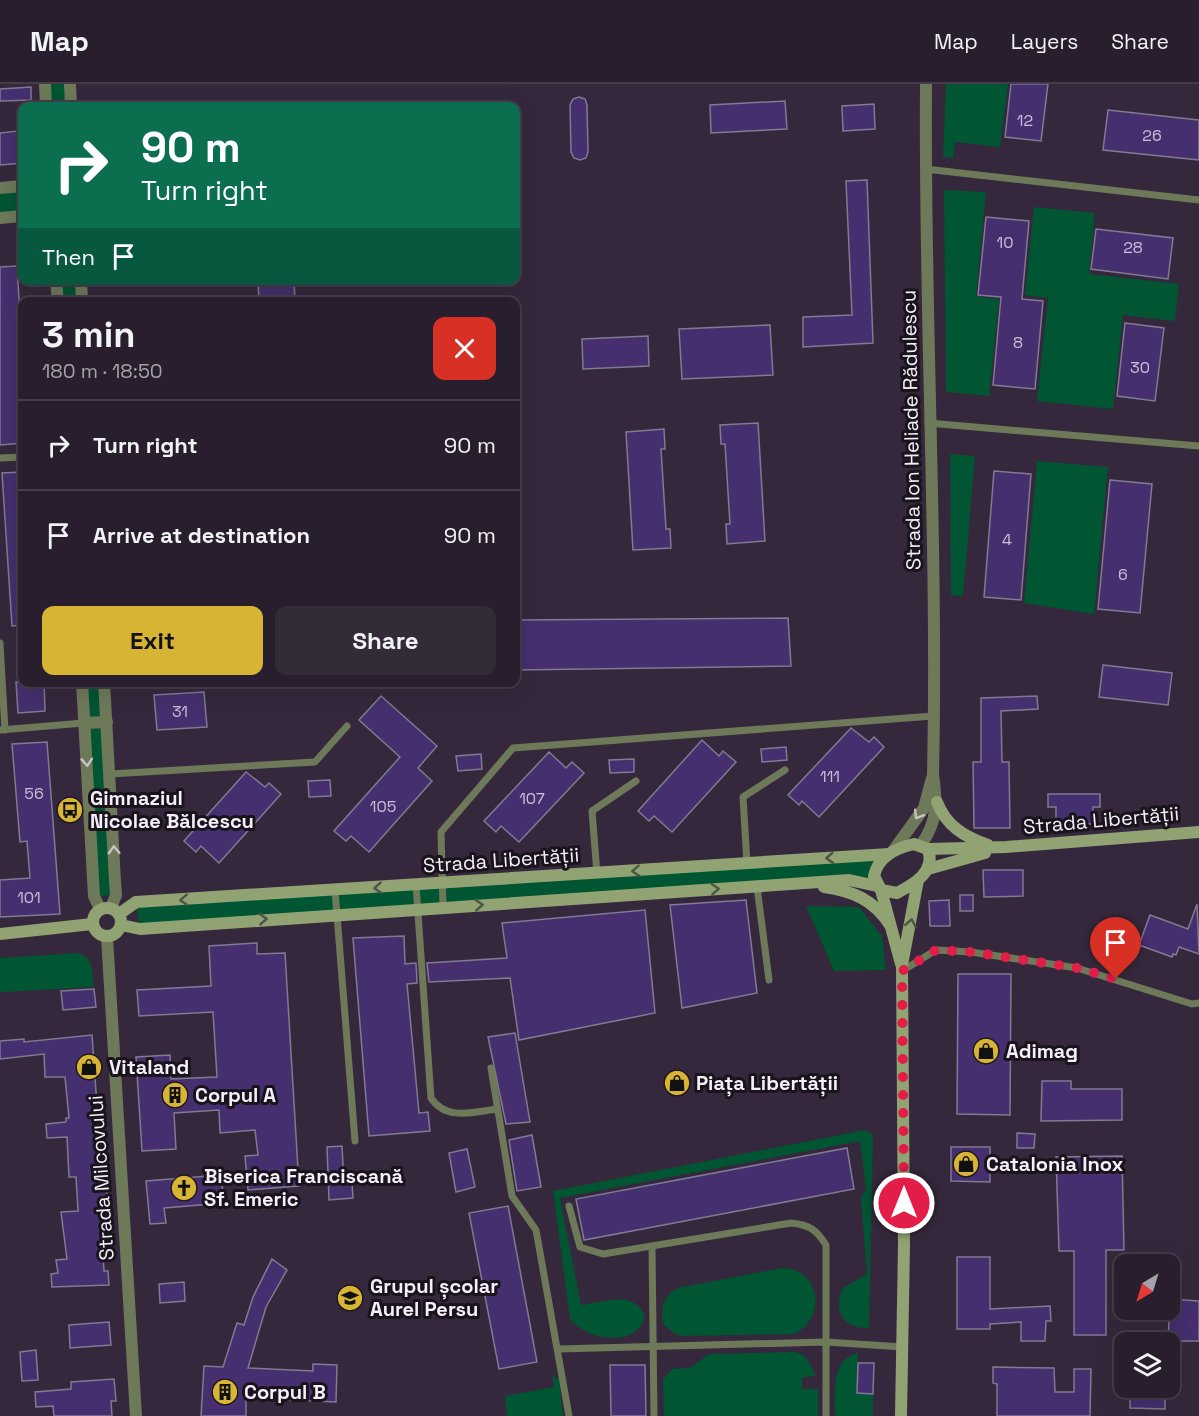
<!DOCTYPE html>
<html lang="en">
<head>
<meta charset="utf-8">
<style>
	:root { --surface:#281e2d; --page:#342b39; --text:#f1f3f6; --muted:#a5a2aa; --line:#443c49; --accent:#d8b434 }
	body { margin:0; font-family:"Space Grotesk",sans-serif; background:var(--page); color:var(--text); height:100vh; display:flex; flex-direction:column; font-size:22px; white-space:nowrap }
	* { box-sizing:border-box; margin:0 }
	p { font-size:20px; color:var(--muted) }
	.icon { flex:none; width:33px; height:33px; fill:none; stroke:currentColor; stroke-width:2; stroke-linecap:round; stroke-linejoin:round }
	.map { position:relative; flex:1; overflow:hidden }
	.drawer { position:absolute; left:18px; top:213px; width:502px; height:390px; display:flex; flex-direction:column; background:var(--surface); border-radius:12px; box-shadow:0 6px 24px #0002,0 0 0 2px var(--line) }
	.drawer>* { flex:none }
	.hud { position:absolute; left:18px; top:18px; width:502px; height:183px; border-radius:12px; box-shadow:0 6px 24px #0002,0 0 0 2px var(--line); background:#0b6e4f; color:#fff; overflow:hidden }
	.needle { width:39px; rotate:218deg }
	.buttons { position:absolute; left:1114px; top:1170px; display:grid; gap:12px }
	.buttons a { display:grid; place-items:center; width:66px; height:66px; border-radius:12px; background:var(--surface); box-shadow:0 6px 24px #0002,0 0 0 2px var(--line); font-size:30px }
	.pin { position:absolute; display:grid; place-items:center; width:51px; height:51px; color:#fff; margin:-62px -26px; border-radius:50% 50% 50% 0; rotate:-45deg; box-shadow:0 0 6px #0007 }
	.pin .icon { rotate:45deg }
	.me { position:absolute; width:66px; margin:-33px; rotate:0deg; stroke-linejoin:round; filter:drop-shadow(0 0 4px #0008) }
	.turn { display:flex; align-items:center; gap:21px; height:126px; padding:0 24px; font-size:27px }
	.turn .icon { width:78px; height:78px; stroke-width:2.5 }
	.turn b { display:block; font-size:42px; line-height:51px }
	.then { display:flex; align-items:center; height:57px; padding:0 24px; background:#0003; gap:12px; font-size:22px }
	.round { display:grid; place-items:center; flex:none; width:63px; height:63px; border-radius:12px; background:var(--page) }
	.headline { display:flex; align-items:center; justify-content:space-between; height:102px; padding:0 24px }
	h1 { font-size:36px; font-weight:700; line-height:45px }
	.cta { display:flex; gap:12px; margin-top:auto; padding:12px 24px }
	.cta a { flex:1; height:69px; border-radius:12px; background:var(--accent); color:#111; font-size:24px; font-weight:700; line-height:69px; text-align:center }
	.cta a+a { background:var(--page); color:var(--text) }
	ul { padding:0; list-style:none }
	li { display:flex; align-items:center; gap:18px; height:90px; padding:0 24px; border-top:2px solid var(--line) }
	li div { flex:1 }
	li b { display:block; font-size:22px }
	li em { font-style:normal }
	header { display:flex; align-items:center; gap:36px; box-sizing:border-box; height:84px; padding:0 30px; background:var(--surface); border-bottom:2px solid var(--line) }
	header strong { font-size:28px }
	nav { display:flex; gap:33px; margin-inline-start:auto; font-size:21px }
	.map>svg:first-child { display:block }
</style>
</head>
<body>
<header>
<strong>Map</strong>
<nav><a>Map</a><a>Layers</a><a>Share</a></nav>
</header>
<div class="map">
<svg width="1199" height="1332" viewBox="0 0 1199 1332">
	<rect width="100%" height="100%" fill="#35283c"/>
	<g fill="#005532">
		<polygon points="45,0 70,0 71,22 46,22"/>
		<polygon points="946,0 1008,0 1000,63 955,58 953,74 943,73"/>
		<polygon points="22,102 22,132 0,134 0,104"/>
		<polygon points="944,106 986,108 976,212 999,215 989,312 946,308"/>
		<polygon points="1034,123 1095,129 1089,190 1179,200 1175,237 1123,231 1113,325 1037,317 1048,214 1025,211"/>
		<polygon points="56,197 81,197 82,217 58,217"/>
		<polygon points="950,370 975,372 963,512 951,511"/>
		<polygon points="1037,377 1108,383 1094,530 1024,519"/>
		<polygon points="82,599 104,599 116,811 94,812"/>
		<polygon points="889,770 880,778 877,802 849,796 140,845 136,818"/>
		<polygon points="806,822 859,823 882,852 886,886 834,887"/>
		<path d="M79 869C94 874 92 888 94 903L0 908V874Z"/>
		<path d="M865 1046 873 1051 869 1244C844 1245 832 1227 843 1204L867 1190 861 1115 866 1105 860 1057 560 1114 581 1221C604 1219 633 1205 645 1232 637 1265 586 1256 570 1235L553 1107Z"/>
		<path d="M782 1184C820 1184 828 1234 794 1250L683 1252 675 1250 663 1240C660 1224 663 1212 678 1204Z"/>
		<polygon points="795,1268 805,1272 816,1291 802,1294 802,1305 818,1305 818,1332 664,1332 663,1295 672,1285 690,1284 709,1270"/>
		<path d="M858 1269 857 1309 873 1310V1332H835C835 1310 830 1275 858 1269Z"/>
		<polygon points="552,1291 559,1295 563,1332 507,1332 505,1312 554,1303"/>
	</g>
	<g fill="#452f6e" stroke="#807a92" stroke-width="1.5">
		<polygon points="1011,0 1048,0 1041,57 1005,53"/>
		<polygon points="31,3 31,16 0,17 0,5"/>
		<polygon points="579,13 585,15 587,21 588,68 586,74 580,76 574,74 571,68 570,21 573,15"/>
		<polygon points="785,17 787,45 711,49 710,21"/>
		<polygon points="874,20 875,45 843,47 842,22"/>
		<polygon points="1108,26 1199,36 1199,76 1103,66"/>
		<polygon points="18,47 19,62 22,61 22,79 0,81 0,49"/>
		<polygon points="867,96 873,259 803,263 803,233 852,231 846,97"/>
		<polygon points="986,133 1029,137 1022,215 1043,217 1035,305 993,301 1001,213 978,211"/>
		<polygon points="1096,145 1173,154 1168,195 1091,185"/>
		<polygon points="17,182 22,265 22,359 0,361 0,183"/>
		<polygon points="258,196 294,196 295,218 259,218"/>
		<polygon points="1125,239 1164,244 1155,317 1117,312"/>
		<polygon points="770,241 773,291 682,295 679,245"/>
		<polygon points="648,252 649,282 583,285 582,255"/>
		<polygon points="758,339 765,457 727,460 726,440 730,440 725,360 721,360 720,341"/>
		<polygon points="664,345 665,365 661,365 666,445 670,445 671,464 633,466 626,348"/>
		<polygon points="994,387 1031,390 1021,516 984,513"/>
		<polygon points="22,388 22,541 12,542 2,389"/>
		<polygon points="1110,396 1152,400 1140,529 1098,525"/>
		<polygon points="788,534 791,582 516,586 516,536"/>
		<polygon points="1103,581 1172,589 1168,621 1099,613"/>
		<polygon points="16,598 44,598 45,627 18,629"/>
		<polygon points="204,608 207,643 157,646 154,611"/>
		<polygon points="381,612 437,662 418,684 432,697 369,768 351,752 346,757 334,747 400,673 359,636"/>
		<polygon points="1037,612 1038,625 1001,627 1002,678 1009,678 1010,744 974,744 973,678 981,678 981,614"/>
		<polygon points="851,644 869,658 874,653 884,663 819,733 802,717 799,721 788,711"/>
		<polygon points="702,656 719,672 723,667 736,678 672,748 654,732 649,737 638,727"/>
		<polygon points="47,658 60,830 0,833 0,796 30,794 27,757 20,758 12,660"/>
		<polygon points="786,663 787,676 762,678 761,665"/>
		<polygon points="549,668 566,684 572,678 584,689 519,758 501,742 496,748 484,737"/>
		<polygon points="481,670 482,685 458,687 456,672"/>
		<polygon points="634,675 634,688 610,689 609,676"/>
		<polygon points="246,688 265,703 269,699 281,710 219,779 201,762 196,768 184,757"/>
		<polygon points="330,696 331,712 309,713 308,697"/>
		<polygon points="1048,710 1100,710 1100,723 1093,723 1093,740 1056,740 1056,723 1048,723"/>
		<polygon points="983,786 1023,786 1023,812 984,813"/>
		<rect x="960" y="811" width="13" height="16"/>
		<polygon points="746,816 757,909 682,924 670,821"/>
		<polygon points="949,816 950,842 930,842 929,817"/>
		<polygon points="1197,820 1199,870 1179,863 1176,871 1173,870 1172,873 1139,861 1150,831 1188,845"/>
		<polygon points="645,826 655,929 519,956 510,894 429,898 427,879 507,874 502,839"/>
		<polygon points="404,852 405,880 416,879 417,899 407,900 419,1029 428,1028 430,1047 369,1052 353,854"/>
		<polygon points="257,859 257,870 285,869 299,1102 248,1106 245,1072 258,1071 255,1046 220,1049 219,1026 174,1029 176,1065 142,1067 136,973 170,971 171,995 217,993 213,928 139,932 137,906 211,902 209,862"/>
		<polygon points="958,890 1011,890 1010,1031 957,1030"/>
		<polygon points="94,905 96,923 63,926 61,907"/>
		<polygon points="515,949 530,1038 506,1040 488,953"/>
		<polygon points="92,951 102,1092 106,1091 107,1112 103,1112 105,1140 101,1140 104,1187 108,1187 109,1201 52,1203 51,1190 58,1189 56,1176 67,1175 61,1128 78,1127 76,1093 69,1093 67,1053 47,1054 46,1040 66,1038 66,1034 69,1034 65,993 45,993 44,970 0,975 0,957 24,955 24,958"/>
		<polygon points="1042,997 1071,997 1071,1005 1122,1005 1122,1036 1041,1037"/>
		<polygon points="1017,1049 1035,1050 1034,1064 1017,1064"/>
		<polygon points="532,1051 541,1103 517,1107 509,1056"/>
		<polygon points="342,1062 344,1100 352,1099 353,1114 329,1116 327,1063"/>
		<polygon points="951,1063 990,1063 990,1098 951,1097"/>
		<polygon points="847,1064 854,1105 584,1156 576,1115"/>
		<polygon points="467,1065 475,1103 456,1108 449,1069"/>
		<polygon points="1122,1072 1124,1166 1106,1166 1106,1251 1074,1251 1074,1167 1059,1167 1056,1073"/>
		<polygon points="221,1091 224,1119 164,1124 166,1139 150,1140 146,1097"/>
		<polygon points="508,1122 537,1278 499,1285 469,1129"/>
		<polygon points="957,1173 990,1173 990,1225 1050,1222 1051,1237 1046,1237 1045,1257 1021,1257 1021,1238 990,1240 990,1245 957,1245"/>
		<polygon points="272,1175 287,1186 266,1223 248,1284 313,1287 313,1280 337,1281 336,1318 246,1314 246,1332 201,1332 204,1282 223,1283 237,1239 244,1241 253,1213"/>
		<polygon points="184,1198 185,1217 160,1219 159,1200"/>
		<polygon points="1170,1215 1199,1217 1199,1257 1168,1257"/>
		<polygon points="109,1238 111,1261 70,1264 69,1241"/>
		<polygon points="36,1266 38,1296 22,1297 20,1268"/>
		<polygon points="858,1279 874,1279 873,1310 857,1309"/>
		<polygon points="610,1281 645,1281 646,1332 611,1332"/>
		<polygon points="993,1283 1054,1284 1055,1308 1074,1308 1074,1285 1091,1285 1090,1332 997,1332 997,1300 993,1299"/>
		<polygon points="114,1295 116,1317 111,1317 112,1332 54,1332 53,1322 36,1323 35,1308 71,1305 71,1298"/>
		<polygon points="1130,1304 1165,1304 1165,1325 1130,1324"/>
	</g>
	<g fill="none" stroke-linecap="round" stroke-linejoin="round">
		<g stroke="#6e795a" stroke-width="7">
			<polyline points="925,85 1199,116"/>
			<polyline points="928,339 1199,362"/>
			<polyline points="0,374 22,373"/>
			<polyline points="0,559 5,646"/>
			<polyline points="0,646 84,639"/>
			<polyline points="110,690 315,678 347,642"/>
			<polyline points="747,780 743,713 785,686"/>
			<polyline points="597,790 592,727 636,697"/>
			<path d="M416 801 431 1014C446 1037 473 1028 497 1025"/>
			<polyline points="757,803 769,896"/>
			<polyline points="335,806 355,1057"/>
			<polyline points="443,823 441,748 513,664 933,632"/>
			<polyline points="902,887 936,866 971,868 1077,884 1192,920 1199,919"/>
			<polyline points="491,984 512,1112 536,1146 569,1332"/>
			<path d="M569 1122 580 1163 603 1170 791 1139C809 1141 816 1145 826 1161V1332"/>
			<polyline points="652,1162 654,1332"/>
			<polyline points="558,1265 826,1258 903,1263"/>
		</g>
		<g stroke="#6e795a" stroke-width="12">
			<polyline points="84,639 107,638"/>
			<polyline points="107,853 136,1332"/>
		</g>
		<g stroke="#6e795a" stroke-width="12">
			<polyline points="45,0 46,22"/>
			<polyline points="70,0 71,22"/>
			<polyline points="0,104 22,102"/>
			<polyline points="0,134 22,132"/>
			<polyline points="56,196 58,218"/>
			<polyline points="81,196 82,218"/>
			<polyline points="82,598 94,812 100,825"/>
			<polyline points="104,598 115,797 116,811 111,824"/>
			<path d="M921 761C938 737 937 719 933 690 938 460 924 230 926 0"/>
			<polyline points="893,767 924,724 932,694"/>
		</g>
		<g stroke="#91a372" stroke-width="12">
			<path d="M937 718C946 742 965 753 988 761"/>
			<path d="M914 760 928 765C936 788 914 800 897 809L881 806 874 792C878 773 896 764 914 760Z"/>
			<polyline points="928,765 1006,763 1199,748"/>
			<polyline points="928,785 985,769"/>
			<path d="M824 803C853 807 874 816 890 841"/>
			<polyline points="881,806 901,880"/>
			<circle cx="107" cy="838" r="14"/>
			<polyline points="119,830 136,818 889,770"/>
			<polyline points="121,841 140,845 849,796 877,802"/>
			<polyline points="0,850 92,840"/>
			<polyline points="901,1332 904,1161 902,881 918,796"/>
		</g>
	</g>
	<defs><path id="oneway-chevron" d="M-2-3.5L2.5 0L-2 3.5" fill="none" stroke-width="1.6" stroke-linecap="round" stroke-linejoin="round" transform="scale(1.5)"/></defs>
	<g stroke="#c6c5c3">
		<use href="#oneway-chevron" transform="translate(87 678) rotate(86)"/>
		<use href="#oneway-chevron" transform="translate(918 731) rotate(122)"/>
		<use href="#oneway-chevron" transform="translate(114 766) rotate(-92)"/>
	</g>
	<g stroke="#4f5443">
		<use href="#oneway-chevron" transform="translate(830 774) rotate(176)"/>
		<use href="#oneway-chevron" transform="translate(636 787) rotate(176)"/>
		<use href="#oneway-chevron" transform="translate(378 804) rotate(176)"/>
		<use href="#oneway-chevron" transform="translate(715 805) rotate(-3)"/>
		<use href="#oneway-chevron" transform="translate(184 816) rotate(177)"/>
		<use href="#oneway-chevron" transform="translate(479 821) rotate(-4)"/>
		<use href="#oneway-chevron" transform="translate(263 835) rotate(-4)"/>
		<use href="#oneway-chevron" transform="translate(911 839) rotate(-79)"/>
	</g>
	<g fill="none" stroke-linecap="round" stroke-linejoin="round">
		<polyline stroke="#e11d48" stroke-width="10" stroke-dasharray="0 18" points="904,1119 902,887 936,866 971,868 1077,884 1116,895"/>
	</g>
	<defs>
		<g id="bus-disc" transform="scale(1.35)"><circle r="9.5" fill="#d8b434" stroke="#19141c"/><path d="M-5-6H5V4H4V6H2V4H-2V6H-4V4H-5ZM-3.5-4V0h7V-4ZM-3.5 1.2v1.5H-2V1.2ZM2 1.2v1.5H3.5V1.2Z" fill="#111"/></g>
		<g id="shop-disc" transform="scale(1.35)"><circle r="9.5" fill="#d8b434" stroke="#19141c"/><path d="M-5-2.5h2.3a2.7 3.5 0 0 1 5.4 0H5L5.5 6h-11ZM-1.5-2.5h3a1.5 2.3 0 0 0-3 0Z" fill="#111"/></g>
		<g id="building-disc" transform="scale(1.35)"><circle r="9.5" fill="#d8b434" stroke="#19141c"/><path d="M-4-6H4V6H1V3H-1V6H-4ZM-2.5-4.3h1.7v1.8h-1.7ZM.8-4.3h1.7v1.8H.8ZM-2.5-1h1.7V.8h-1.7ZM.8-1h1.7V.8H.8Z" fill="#111"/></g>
		<g id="church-disc" transform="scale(1.35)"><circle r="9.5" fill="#d8b434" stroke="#19141c"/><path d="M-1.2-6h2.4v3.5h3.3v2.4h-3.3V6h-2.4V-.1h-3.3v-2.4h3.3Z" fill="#111"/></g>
		<g id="school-disc" transform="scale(1.35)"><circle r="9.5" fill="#d8b434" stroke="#19141c"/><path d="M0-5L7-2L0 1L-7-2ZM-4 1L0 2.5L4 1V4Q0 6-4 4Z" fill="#111"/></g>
	</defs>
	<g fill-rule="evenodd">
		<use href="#bus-disc" x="70" y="726"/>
		<use href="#shop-disc" x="986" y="967"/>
		<use href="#shop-disc" x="89" y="983"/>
		<use href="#shop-disc" x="677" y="999"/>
		<use href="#building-disc" x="175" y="1011"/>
		<use href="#shop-disc" x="966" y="1080"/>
		<use href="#church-disc" x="184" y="1104"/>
		<use href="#school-disc" x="350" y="1214"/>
		<use href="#building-disc" x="225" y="1308"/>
	</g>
	<g text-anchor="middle" stroke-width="6" stroke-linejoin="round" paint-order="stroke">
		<g font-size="16" fill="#cabed8">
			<text x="1025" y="42">12</text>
			<text x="1152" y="57">26</text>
			<text x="1005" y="164">10</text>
			<text x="1133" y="169">28</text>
			<text x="1018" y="264">8</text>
			<text x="1140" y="289">30</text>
			<text x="1007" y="461">4</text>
			<text x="1123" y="496">6</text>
			<text x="180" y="633">31</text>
			<text x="830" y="698">111</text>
			<text x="34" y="715">56</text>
			<text x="532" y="720">107</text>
			<text x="383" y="728">105</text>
			<text x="29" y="819">101</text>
		</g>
		<g font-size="20" fill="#f6eefb" stroke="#19141c">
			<text transform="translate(911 346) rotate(-91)" y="7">Strada Ion Heliade Rădulescu</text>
			<text transform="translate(1101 736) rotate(-5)" y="7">Strada Libertății</text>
			<text transform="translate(501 776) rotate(-4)" y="7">Strada Libertății</text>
			<text transform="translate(101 1094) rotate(-94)" y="7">Strada Milcovului</text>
		</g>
		<g font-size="20" font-weight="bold" fill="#f6eefb" stroke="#19141c" text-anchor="start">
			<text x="90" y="721">Gimnaziul<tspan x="90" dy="23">Nicolae Bălcescu</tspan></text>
			<text x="1006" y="974">Adimag</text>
			<text x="109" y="990">Vitaland</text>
			<text x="696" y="1006">Piața Libertății</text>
			<text x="195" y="1018">Corpul A</text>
			<text x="986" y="1087">Catalonia Inox</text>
			<text x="204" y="1099">Biserica Franciscană<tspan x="204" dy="23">Sf. Emeric</tspan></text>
			<text x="370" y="1209">Grupul școlar<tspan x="370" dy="23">Aurel Persu</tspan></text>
			<text x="244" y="1315">Corpul B</text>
		</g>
	</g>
</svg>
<div class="buttons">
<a><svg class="needle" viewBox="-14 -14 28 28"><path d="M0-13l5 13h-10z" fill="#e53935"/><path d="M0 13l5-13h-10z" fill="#a5a2aa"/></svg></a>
<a><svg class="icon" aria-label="layers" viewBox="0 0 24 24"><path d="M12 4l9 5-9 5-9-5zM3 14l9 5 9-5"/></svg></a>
</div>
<div class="pin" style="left:1116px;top:895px;background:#d93025"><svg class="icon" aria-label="arrive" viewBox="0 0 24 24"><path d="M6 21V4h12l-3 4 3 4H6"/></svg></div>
<svg class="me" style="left:904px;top:1119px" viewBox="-20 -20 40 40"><circle r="17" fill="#e11d48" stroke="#fff" stroke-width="3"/><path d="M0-11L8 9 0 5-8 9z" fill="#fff"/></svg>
<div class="hud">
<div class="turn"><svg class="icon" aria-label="right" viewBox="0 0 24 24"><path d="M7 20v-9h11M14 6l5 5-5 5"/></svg><div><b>90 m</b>Turn right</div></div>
<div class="then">Then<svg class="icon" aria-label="arrive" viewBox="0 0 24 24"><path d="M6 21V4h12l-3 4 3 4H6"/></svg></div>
</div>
<section class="drawer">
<div class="headline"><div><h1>3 min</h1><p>180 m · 18:50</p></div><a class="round" style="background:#d93025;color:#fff"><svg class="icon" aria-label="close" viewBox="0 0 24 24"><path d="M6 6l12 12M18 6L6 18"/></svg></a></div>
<ul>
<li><svg class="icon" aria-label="right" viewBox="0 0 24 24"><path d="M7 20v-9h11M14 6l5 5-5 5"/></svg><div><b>Turn right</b></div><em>90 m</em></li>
<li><svg class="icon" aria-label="arrive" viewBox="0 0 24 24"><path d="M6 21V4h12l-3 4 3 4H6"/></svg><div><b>Arrive at destination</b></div><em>90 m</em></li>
</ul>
<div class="cta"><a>Exit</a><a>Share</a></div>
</section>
</div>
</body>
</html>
